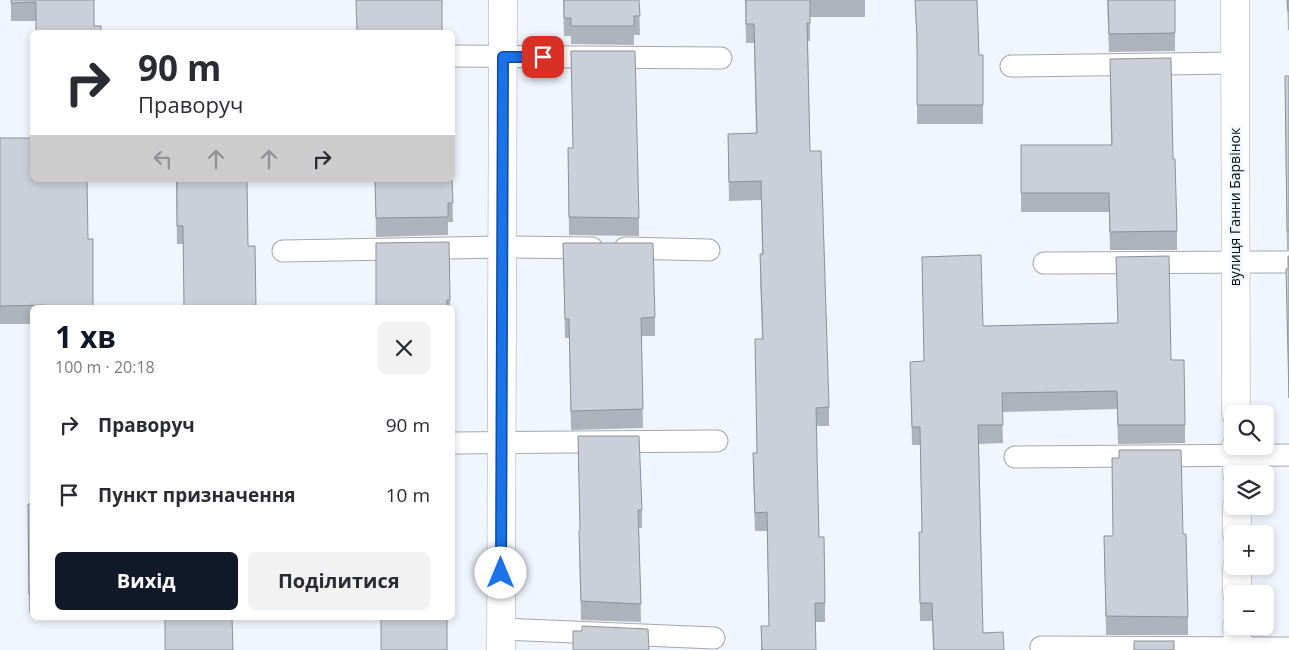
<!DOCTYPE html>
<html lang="uk">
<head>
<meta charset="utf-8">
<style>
	:root { --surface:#fff; --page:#f2f2f3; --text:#2b2b33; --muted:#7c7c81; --accent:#111827 }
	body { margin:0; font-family:"Open Sans",sans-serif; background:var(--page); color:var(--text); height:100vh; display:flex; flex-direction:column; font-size:19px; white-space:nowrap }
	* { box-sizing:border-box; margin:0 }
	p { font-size:16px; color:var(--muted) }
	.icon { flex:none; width:28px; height:28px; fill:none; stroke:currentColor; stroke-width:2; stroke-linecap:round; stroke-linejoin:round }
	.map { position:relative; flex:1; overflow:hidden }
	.panel { position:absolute; left:30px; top:305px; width:425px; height:315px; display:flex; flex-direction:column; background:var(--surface); border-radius:8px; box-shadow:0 2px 8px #0003 }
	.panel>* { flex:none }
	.banner { position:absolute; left:30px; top:30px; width:425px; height:152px; border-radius:8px; box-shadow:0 2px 8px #0003; background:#fff; color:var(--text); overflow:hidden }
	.tools { position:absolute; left:1224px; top:405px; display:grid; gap:10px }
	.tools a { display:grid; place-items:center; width:50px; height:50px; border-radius:8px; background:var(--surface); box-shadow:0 2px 8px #0003; font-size:25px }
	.pin { position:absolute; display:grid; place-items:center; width:42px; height:42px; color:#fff; margin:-21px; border-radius:10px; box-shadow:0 2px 8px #0006 }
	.me { position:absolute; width:55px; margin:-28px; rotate:0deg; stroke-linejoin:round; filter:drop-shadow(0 0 4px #0008) }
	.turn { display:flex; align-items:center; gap:18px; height:105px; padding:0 25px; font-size:22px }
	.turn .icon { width:65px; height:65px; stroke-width:2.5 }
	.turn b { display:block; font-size:35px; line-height:42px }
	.lanes { display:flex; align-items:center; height:48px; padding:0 25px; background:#0003; justify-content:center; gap:25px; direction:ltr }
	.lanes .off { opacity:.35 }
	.round { display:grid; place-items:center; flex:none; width:52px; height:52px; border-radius:8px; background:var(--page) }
	.overview { display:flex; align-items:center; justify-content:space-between; height:85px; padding:0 25px }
	h1 { font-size:30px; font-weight:700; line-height:38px; color:var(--accent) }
	.primary-button { display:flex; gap:10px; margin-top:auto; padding:10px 25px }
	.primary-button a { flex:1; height:58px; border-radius:8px; background:var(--accent); color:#fff; font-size:20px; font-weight:700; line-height:58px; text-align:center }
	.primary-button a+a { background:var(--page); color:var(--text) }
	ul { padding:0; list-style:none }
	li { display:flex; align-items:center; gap:15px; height:70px; padding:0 25px }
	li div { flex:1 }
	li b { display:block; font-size:19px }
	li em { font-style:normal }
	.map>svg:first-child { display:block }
</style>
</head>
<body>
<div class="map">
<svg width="1289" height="650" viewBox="0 0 1289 650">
	<rect width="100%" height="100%" fill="#f1f5fe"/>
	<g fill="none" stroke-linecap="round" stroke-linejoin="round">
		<g stroke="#a3a8b2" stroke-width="23">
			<g id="lane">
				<polyline points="452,56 721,58"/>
				<polyline points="1011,66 1235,63"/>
				<polyline points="625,248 709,250"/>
				<polyline points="283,251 502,247 592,248"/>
				<polyline points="1044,263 1289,262"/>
				<polyline points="452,443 717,441"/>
				<polyline points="1015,457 1289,455"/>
				<polyline points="501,629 714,638"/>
				<polyline points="1041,647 1289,648"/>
			</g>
		</g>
		<g stroke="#a3a8b2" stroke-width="29">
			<g id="street">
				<polyline points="1235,0 1236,414"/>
				<polyline points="1236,446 1237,474"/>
				<polyline points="1237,506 1237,534"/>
				<polyline points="1237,566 1237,594"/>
				<polyline points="1237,626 1238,650"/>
				<polyline points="501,650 503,0"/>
			</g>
		</g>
		<use href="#lane" stroke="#fff" stroke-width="21"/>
		<use href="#street" stroke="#fff" stroke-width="28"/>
	</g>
	<g fill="#aeb2bb">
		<polygon points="11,0 94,0 94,26 36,21 11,21"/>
		<polygon points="563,0 639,0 640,35 634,35 634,45 571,44 571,36 564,36"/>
		<polygon points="745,0 865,0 865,17 810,17 810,41 808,41 810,151 829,407 829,426 816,426 819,537 825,603 825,622 815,622 816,650 761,650 761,626 769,626 767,531 755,531 753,472 753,453 757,453 755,339 762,339 760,273 760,254 762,254 761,200 729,201 728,153 728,134 756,133 754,43 746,43"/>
		<polygon points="915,0 977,0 979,55 983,55 983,124 917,124 917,54"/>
		<polygon points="1107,0 1175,0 1175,51 1109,52"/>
		<polygon points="1287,0 1289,0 1289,30 1288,30"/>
		<polygon points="571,51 639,218 639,236 569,235 568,148 573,148"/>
		<polygon points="1110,59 1173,159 1177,231 1177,250 1110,250 1109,212 1021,212 1021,145 1111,145"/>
		<polygon points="1289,76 1289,250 1287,250 1285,95"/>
		<polygon points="0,138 88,239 93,308 32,308 32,324 0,324"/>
		<polygon points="176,180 247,180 183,244 177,244"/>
		<polygon points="375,180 452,180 453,222 448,222 448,235 376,237"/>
		<polygon points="449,242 450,308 376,308"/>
		<polygon points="563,243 655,317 655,336 641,336 643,428 571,430 569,338 565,338"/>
		<polygon points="922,257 983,326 1118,323 1116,257 1171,360 1185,425 1185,443 1118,444 1117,409 1002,412 1003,443 979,444 983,633 1004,650 933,650 932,621 920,621 919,532 922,532 920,445 912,445 910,362 924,361"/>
		<polygon points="578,436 642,510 642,528 639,528 641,622 581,620 579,549 579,531 580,531"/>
		<polygon points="32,504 32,613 29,613 28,522"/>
		<polygon points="1183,534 1188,617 1188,635 1106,635 1104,536"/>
	</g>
	<g fill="#cacfd9" stroke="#8d9198">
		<polygon points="11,0 94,0 94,26 101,26 101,32 36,32 36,2 11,3"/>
		<polygon points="356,0 442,0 442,30 441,32 357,32"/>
		<polygon points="564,0 639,0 640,16 634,16 634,26 571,26 571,18 564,18"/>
		<polygon points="746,0 810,0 810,23 807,23 810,151 821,151 829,407 816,408 819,537 824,537 825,603 815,603 816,650 762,650 761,626 769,626 767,512 755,513 753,453 757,453 755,339 763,339 760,254 763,254 761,181 729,182 728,134 757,133 754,24 746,24"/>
		<polygon points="915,0 977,0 979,55 983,55 983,105 917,105 917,37"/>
		<polygon points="1108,0 1175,0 1175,33 1109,34"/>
		<polygon points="1287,0 1289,0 1289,11 1288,11"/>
		<polygon points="571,51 635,51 639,218 569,217 568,148 573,148"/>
		<polygon points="1171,58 1173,159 1175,159 1177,231 1110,232 1109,193 1021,193 1021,145 1112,145 1110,59"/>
		<polygon points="1285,76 1289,76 1289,231 1287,231"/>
		<polygon points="0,138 32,138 32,180 87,180 88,239 93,239 93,308 45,308 45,305 0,306"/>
		<polygon points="177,180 247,180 248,246 255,246 256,308 184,308 183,226 177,226"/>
		<polygon points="375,180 452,180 453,203 448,203 448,217 376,218"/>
		<polygon points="449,242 450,300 447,300 447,308 376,308 376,243"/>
		<polygon points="563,243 653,243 655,317 641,318 643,409 571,411 569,319 565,319"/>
		<polygon points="981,255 983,326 1118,323 1116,257 1169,256 1171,360 1184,360 1185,425 1118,425 1117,391 1002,393 1003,425 978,425 983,633 1003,632 1004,650 934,650 932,603 920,603 919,532 922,532 920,427 912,427 910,362 924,361 922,257"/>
		<polygon points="1288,256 1289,256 1289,398 1286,269 1288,269"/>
		<polygon points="578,436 639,436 642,510 638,510 641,604 581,601 579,531 580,530"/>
		<polygon points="1119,450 1181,450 1183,534 1186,534 1188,617 1106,616 1104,536 1113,536 1112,458 1119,458"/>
		<polygon points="28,504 32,504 32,594 29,594"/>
		<polygon points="165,618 232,618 233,650 165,650"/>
		<rect x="381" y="618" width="66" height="32"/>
		<polygon points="582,626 648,629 649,650 573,650 573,631 582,631"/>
		<rect x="1134" y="641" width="40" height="9"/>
	</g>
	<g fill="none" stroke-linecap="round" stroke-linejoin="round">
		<g stroke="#114b97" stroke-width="12">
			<polyline id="route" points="501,573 503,57 543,57"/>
		</g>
		<use href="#route" stroke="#1a73e8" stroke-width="9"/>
	</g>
	<g text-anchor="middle" stroke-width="5" stroke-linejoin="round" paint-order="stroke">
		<g font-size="14" fill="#0b0d10" stroke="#f1f5fe">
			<text transform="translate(1235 207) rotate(-90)" y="5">вулиця Ганни Барвінок</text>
		</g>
	</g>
</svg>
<div class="tools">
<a><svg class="icon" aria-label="search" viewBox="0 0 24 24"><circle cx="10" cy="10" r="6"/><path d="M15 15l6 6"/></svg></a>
<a><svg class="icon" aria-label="layers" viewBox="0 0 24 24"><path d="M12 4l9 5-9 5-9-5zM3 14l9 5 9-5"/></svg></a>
<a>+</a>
<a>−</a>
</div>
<div class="pin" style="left:543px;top:57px;background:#d93025"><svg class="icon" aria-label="arrive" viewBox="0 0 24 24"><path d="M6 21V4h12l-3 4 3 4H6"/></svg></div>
<svg class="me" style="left:501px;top:573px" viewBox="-20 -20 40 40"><circle r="19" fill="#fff"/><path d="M0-13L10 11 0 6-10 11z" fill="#1a73e8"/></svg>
<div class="banner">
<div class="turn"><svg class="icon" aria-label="right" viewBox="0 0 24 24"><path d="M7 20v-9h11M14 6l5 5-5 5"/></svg><div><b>90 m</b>Праворуч</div></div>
<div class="lanes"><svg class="icon off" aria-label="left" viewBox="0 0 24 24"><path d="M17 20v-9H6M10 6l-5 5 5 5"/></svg><svg class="icon off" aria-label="ahead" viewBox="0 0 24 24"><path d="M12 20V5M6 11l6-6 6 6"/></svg><svg class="icon off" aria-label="ahead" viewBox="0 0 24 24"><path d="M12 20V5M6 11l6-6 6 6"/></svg><svg class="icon" aria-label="right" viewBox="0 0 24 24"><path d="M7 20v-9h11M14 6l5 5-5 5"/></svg></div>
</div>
<section class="panel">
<div class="overview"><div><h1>1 хв</h1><p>100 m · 20:18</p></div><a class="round"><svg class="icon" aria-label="close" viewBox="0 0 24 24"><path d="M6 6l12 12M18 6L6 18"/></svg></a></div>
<ul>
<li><svg class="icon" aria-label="right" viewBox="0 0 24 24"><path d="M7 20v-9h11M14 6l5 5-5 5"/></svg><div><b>Праворуч</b></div><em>90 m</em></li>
<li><svg class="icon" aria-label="arrive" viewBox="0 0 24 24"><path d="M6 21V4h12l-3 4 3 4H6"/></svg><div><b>Пункт призначення</b></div><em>10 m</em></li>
</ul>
<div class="primary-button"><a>Вихід</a><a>Поділитися</a></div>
</section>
</div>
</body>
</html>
